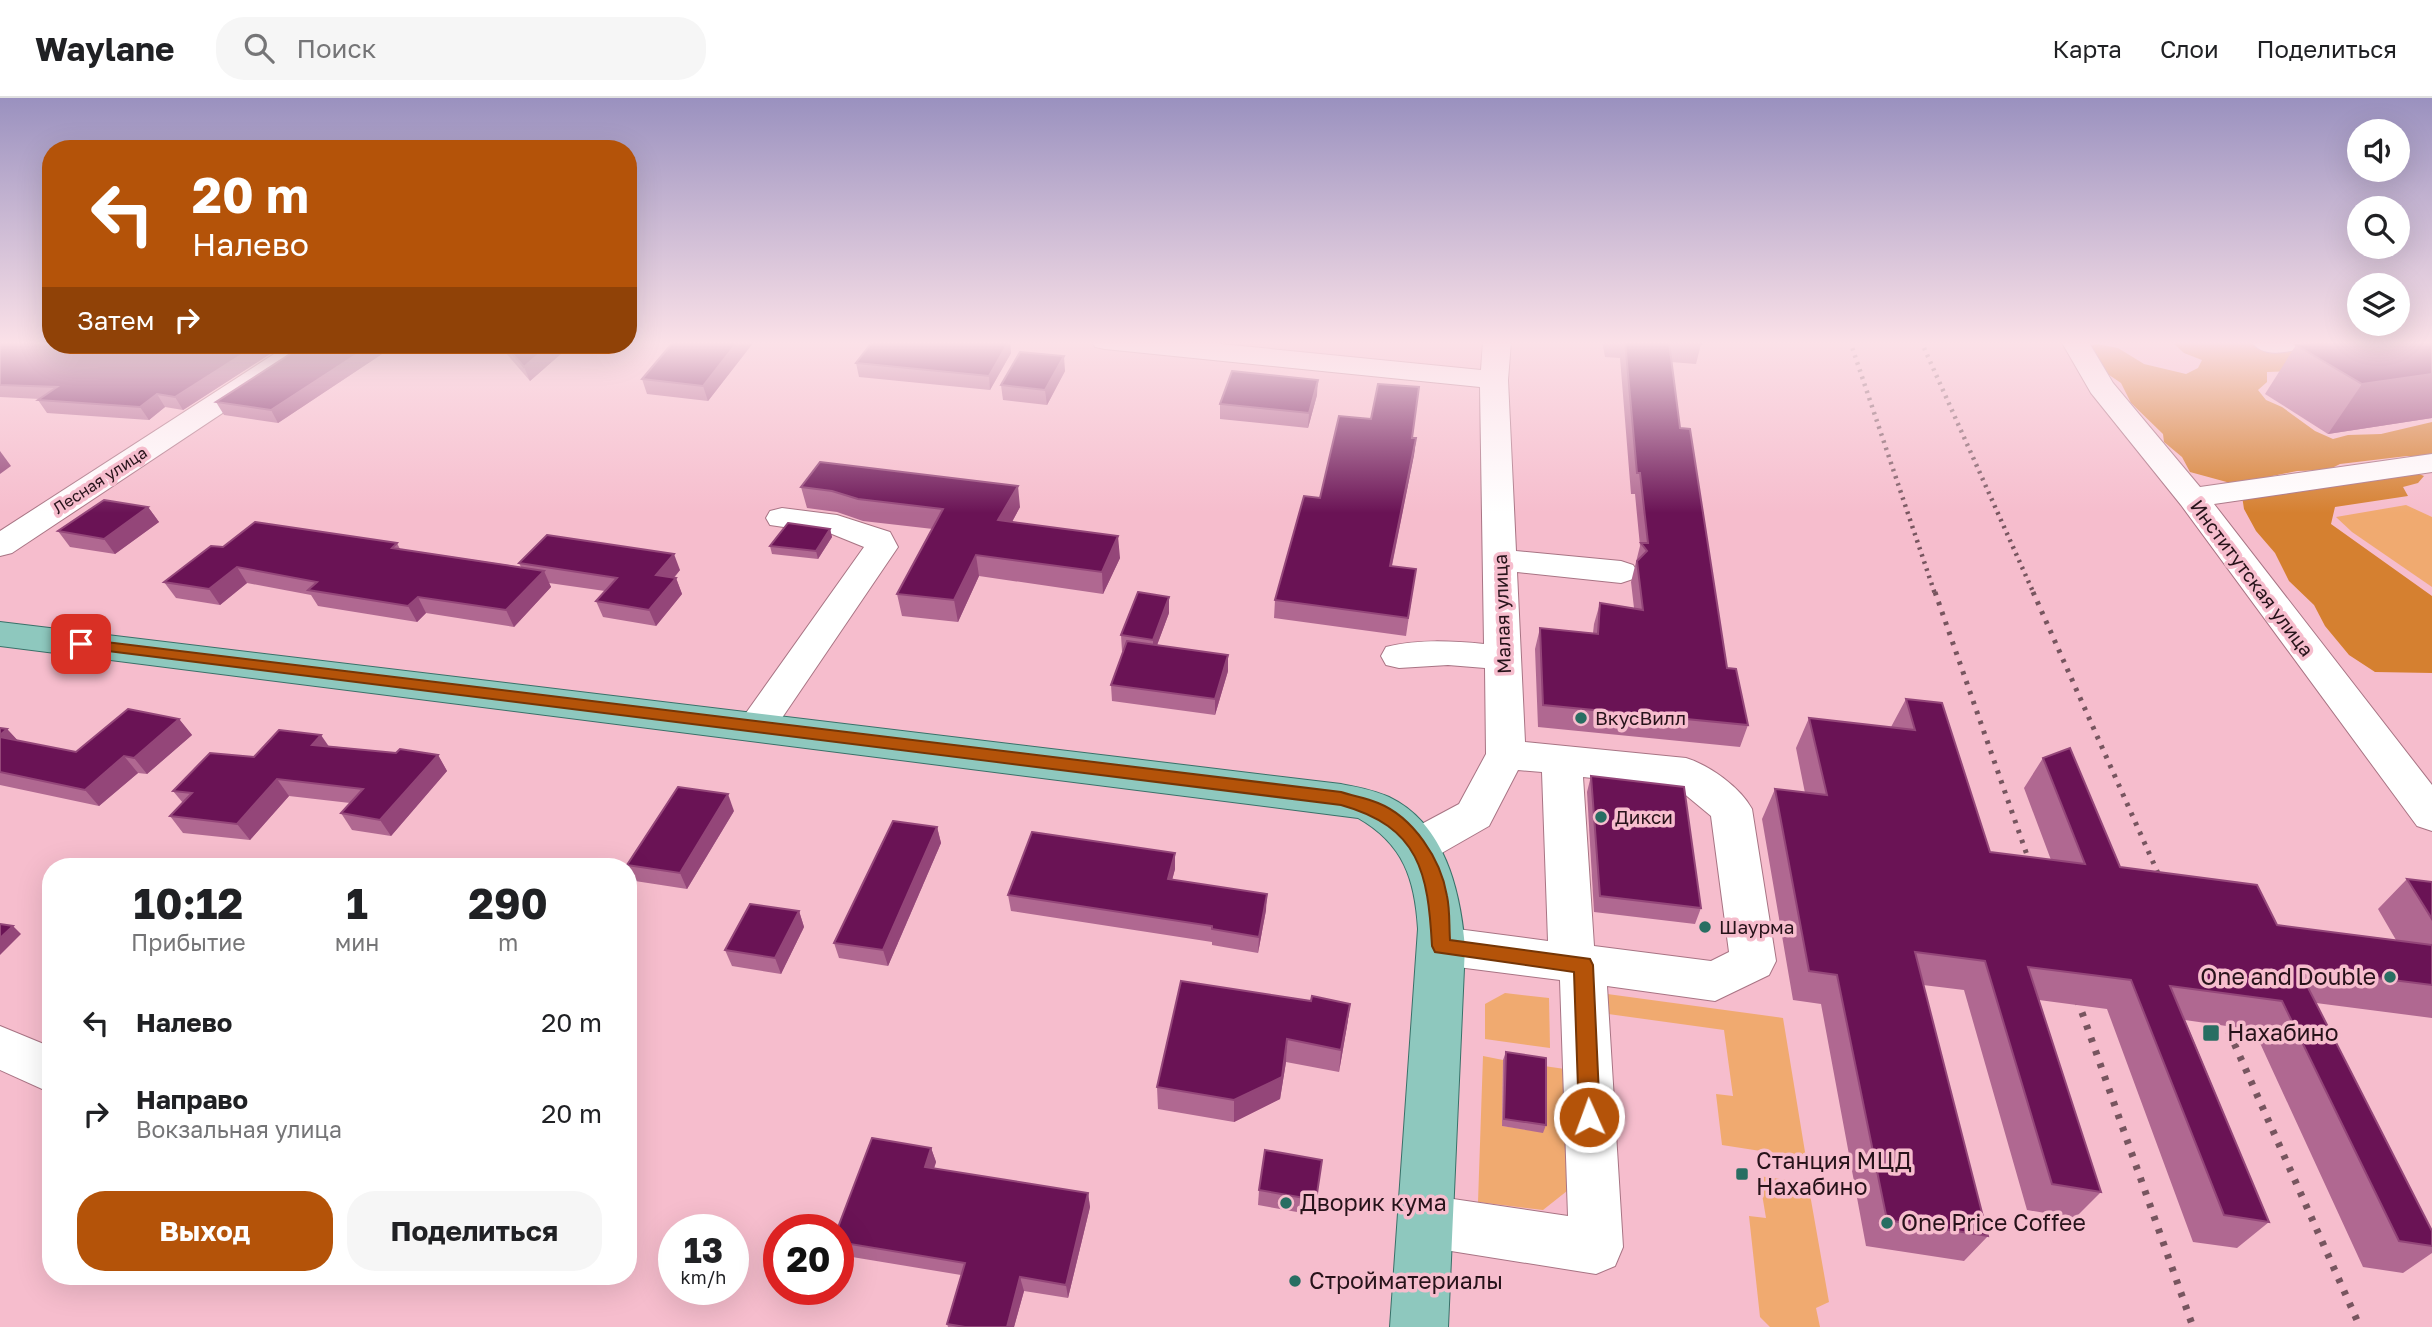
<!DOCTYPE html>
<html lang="ru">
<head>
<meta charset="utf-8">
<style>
	:root { --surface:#fff; --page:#f6f6f6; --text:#202124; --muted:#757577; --line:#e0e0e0; --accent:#b45309 }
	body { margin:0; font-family:"Golos Text",sans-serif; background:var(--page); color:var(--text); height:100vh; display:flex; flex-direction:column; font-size:26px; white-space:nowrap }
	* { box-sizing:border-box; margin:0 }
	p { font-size:23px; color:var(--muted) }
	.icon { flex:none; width:38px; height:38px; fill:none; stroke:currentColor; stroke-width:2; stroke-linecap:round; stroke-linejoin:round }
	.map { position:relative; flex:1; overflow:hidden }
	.details { position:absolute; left:42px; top:760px; width:595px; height:427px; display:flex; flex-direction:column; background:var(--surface); border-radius:28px; box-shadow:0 7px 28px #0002 }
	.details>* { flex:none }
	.banner { position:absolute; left:42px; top:42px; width:595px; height:214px; border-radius:28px; box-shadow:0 7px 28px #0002; background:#b45309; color:#fff; overflow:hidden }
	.tools { position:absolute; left:2347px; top:21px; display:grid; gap:14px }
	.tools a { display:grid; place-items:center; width:63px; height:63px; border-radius:50%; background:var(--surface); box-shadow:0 7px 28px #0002; font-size:35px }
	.speed { position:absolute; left:658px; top:1116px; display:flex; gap:14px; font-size:35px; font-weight:700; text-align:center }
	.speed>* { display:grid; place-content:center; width:91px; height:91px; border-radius:50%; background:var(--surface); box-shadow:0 7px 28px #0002; line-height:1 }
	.speed small { font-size:18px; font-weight:400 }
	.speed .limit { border:10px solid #d22; background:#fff; color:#111 }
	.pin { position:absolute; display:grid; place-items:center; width:60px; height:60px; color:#fff; margin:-30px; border-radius:14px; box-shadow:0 4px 10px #0006 }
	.me { position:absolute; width:77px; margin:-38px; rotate:358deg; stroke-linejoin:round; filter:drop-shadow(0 0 5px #0008) }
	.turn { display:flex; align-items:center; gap:24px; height:147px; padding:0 35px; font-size:32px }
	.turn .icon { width:91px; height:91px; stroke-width:2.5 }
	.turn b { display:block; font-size:49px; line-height:60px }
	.then { display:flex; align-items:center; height:66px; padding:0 35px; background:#0003; gap:14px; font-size:26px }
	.eta { display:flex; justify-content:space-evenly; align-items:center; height:119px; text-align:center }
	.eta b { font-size:42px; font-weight:700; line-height:49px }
	.button { display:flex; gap:14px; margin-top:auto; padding:14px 35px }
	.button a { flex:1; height:80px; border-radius:28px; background:var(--accent); color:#fff; font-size:28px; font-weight:700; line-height:80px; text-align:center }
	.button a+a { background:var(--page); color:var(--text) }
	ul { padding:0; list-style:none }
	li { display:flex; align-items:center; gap:21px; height:91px; padding:0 35px }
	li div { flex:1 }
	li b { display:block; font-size:26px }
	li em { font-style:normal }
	header { display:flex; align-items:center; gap:42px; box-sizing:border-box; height:98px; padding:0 35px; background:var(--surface); border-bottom:2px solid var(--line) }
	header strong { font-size:33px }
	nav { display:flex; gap:38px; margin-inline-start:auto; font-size:24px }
	.search { width:490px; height:63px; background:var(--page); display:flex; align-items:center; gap:18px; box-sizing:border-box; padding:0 24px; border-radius:28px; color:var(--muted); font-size:26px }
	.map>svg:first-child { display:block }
</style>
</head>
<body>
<header>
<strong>Waylane</strong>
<div class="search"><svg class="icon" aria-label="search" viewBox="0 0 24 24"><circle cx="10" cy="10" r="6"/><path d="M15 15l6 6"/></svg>Поиск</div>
<nav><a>Карта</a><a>Слои</a><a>Поделиться</a></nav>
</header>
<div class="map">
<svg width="2432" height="1229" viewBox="0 0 2432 1229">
	<rect width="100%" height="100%" fill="#f6bdcd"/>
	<g fill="#f0aa70">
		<polygon points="2406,407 2432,419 2432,489 2352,434 2336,419"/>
		<polygon points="1505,895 1549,900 1550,950 1485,941 1485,906"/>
		<polygon points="1600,895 1783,920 1806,1060 1722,1047 1716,996 1733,998 1724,932 1601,915"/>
		<polygon points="1483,958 1503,962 1502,1028 1543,1034 1544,968 1565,971 1567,1093 1543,1112 1478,1104"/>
		<polygon points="1759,1078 1808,1085 1829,1204 1816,1210 1820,1229 1770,1229 1760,1219 1749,1118 1766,1120"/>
	</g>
	<g fill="#d58030">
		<polygon points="2171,243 2270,243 2298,256 2296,273 2267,274 2267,284 2258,292 2266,302 2282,309 2315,333 2333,341 2348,337 2381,336 2432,324 2432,359 2407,358 2340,366 2328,372 2297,373 2234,386 2190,374 2182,359 2164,344 2163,336 2131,305 2121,285 2090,264 2083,250 2097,246 2118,250 2144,266 2186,276 2198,270 2202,262 2184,255"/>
		<polygon points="2409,372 2424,378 2418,385 2403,389 2408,398 2335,409 2331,426 2432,498 2432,575 2375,574 2349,557 2325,528 2314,507 2289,483 2275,455 2256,433 2244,411 2242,398"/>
	</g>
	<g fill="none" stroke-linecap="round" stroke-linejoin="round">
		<g stroke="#a87484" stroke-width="2">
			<g id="minor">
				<path d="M1092 243H1191L1481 272 1483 243H1511L1508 282 1516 453 1621 463 1633 467 1638 474 1633 481 1621 485 1517 474 1525 644 1686 660C1709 667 1740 689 1752 711L1776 863 1769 877 1715 903 1607 888 1623 1149 1615 1168 1596 1176 1426 1149 1407 1142 1399 1123 1407 1104 1426 1097 1568 1118 1560 882 1442 867 1426 861 1419 848 1426 835 1442 829 1548 843 1542 674 1518 672 1489 728 1433 760 1418 764 1403 760 1397 748 1403 736 1459 706 1486 656 1485 570 1448 567 1399 570 1386 567 1381 558 1386 549C1418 541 1452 543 1484 546L1480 289 1105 251 1095 249ZM1583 679 1676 689 1711 718 1729 854 1711 863 1594 848Z"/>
				<polygon points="2061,243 2088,243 2113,285 2200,389 2432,356 2432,374 2214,406 2432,687 2432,733 2417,728 2181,407 2091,295"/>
				<path d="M2251 243H2312L2309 249C2290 253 2263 262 2251 243Z"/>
				<polygon points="288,247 320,247 316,253 12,455 0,458 0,433"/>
				<polygon points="782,410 837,417 890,434 898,449 769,639 755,643 741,639 736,629 864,449 832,436 770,427 766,420 770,413"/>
				<polygon points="0,928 51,949 51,995 0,972"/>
			</g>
		</g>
		<g stroke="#397169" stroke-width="2">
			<path id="major" d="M0 524 1341 686C1357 689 1374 692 1389 699 1445 726 1460 792 1465 848L1448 1229H1390L1418 831C1415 782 1404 746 1358 720L0 548Z"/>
		</g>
		<use href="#minor" fill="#fff" fill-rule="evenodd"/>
		<use href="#major" fill="#8ec8be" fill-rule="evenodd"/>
		<g stroke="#77555f" stroke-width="4.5" stroke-dasharray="2.5 5" stroke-linecap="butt">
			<polyline points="1850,243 1935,496"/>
			<polyline points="1921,243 2034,496"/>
		</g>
		<g stroke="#77555f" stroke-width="5" stroke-dasharray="3.5 7" stroke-linecap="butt">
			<polyline points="1935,494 2034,777"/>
			<polyline points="2033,494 2165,791"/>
		</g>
		<g stroke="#77555f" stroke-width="7" stroke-dasharray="4.5 9" stroke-linecap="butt">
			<polyline points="2073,889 2193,1229"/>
			<polyline points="2218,909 2360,1229"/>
		</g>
	</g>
	<g fill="#b06891">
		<polygon points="0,243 74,251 80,247 284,247 183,312 165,309 149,322 47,315 38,302 40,301 0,299"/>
		<polygon points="873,243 1010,243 1011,255 990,292 859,279 856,265"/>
		<polygon points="1602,243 1700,243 1701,246 1696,266 1671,264 1680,330 1727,570 1748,627 1740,649 1538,629 1535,551 1540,530 1593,535 1594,526 1600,505 1634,510 1631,484 1640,448 1635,396 1631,396 1620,260 1605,259"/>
		<polygon points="2432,243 2432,320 2328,336 2265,296 2296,247"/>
		<polygon points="753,245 708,303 647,296 642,281"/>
		<polygon points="304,247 385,247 388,252 278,325 224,317 216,304"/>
		<polygon points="499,247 571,247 530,283"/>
		<polygon points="1065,273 1047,307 1003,302 1001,287"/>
		<polygon points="1317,297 1308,330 1220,321 1220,306"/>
		<polygon points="1412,340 1416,340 1414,357 1392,468 1416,471 1406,538 1274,520 1275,502 1320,400"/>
		<polygon points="801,389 1020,409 1012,424 1120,460 1103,496 979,478 958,524 902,518 897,496 933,431 863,423 837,414 807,410"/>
		<polygon points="148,409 159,424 115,456 70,449 58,433"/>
		<polygon points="830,431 832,439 818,461 772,456 770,448"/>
		<polygon points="397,445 400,451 521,469 519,465 680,472 674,480 676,480 682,496 656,528 603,519 596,503 605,493 549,485 551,489 514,529 426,515 417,524 318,508 311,497 247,485 220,507 176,500 164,484 223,449"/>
		<polygon points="1169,515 1157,547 1228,557 1228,573 1215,617 1112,603 1111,587 1124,553 1122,553 1121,537"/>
		<polygon points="1906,601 1990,754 2051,762 2024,690 2043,660 2120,769 2277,827 2396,842 2378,811 2407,781 2432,784 2432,920 2316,905 2432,1133 2432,1155 2403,1175 2363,1169 2254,932 2185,922 2269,1124 2237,1150 2193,1144 2107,911 2039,902 2101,1094 2075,1120 2027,1112 1964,892 1923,887 1988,1138 1964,1163 1866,1148 1821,906 1793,902 1762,721 1775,691 1805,695 1796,650 1809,620 1891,629"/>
		<polygon points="179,621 192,637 147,676 138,675 99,708 0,687 0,630 7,631 18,643 76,654"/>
		<polygon points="329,648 396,655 438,657 447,673 391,738 352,732 341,715 350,705 289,698 250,742 183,735 170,718 183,705 173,693 254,659"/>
		<polygon points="1591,678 1701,810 1695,826 1594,814 1587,694"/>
		<polygon points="734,713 687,791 635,783 627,767"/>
		<polygon points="937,729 941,745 888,868 839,860 834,845"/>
		<polygon points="1175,755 1175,771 1172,782 1266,812 1258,855 1212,847 1212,844 1011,813 1008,797"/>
		<polygon points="799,813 804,829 781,876 732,868 725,852"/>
		<polygon points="1311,903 1350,906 1347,928 1339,974 1286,964 1280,1001 1234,1024 1158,1011 1157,989"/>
		<polygon points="1506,954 1546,1027 1543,1035 1502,1028 1503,962"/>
		<polygon points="931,1050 936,1064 934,1071 1088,1095 1090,1109 1068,1200 1024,1193 1014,1229 948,1229 947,1226 961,1177 840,1157 838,1154 838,1132"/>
		<polygon points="1322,1062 1314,1117 1258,1107 1259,1092"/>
	</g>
	<g fill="#944679">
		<polygon points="738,243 752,243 753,245 708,303 703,288"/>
		<polygon points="1009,243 1010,243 1011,255 990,292 989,278"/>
		<polygon points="257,247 284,247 183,312 175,299"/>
		<polygon points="371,247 385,247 388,252 278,325 271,312"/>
		<polygon points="549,247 571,247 530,283 524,269"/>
		<polygon points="1064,258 1065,273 1047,307 1045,292"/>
		<polygon points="2432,276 2432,320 2328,336 2362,286"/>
		<polygon points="1318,282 1317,297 1308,330 1309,315"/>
		<polygon points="157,296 165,309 149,322 140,309"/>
		<polygon points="1416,340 1414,357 1388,486 1390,468"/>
		<polygon points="0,353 11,368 0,376"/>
		<polygon points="1018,388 1020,409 1001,444 998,422"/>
		<polygon points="148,409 159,424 115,456 104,441"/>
		<polygon points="830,431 832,439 818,461 816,453"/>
		<polygon points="1118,438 1120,460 1103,496 1102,474"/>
		<polygon points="674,456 680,472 662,493 656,477"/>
		<polygon points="976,457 979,478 958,524 954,502"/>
		<polygon points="237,469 247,485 220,507 209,491"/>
		<polygon points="544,473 551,489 514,529 506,512"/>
		<polygon points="676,480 682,496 656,528 649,512"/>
		<polygon points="418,499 426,515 417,524 408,508"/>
		<polygon points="1169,499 1169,515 1153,558 1153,542"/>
		<polygon points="1228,557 1228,573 1215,617 1215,601"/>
		<polygon points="179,621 192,637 147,676 134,660"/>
		<polygon points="7,631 22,647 0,640 0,637"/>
		<polygon points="321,637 332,653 312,647"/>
		<polygon points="438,657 447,673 391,738 380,722"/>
		<polygon points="124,658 138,675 99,708 85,692"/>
		<polygon points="277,681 289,698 250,742 237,726"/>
		<polygon points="728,696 734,713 687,791 680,775"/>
		<polygon points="937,729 941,745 888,868 883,852"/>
		<polygon points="1175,755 1175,771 1168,797 1168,781"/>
		<polygon points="1267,796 1266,812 1258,855 1259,839"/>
		<polygon points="799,813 804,829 781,876 775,860"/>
		<polygon points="13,828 21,836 0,857 0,840"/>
		<polygon points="1350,906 1347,928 1339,974 1341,952"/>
		<polygon points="1287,941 1286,964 1280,1001 1234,1024 1234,1002"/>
		<polygon points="931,1050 936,1064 929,1084 925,1069"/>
		<polygon points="1088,1095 1090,1109 1068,1200 1066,1187"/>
		<polygon points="1020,1179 1024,1193 1014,1229 1007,1229"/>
	</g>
	<g fill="#6a1355" stroke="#944679" stroke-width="2">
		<polygon points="0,243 25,243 74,251 80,247 257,247 175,299 157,296 140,309 38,302 57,289 0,287"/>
		<polygon points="674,243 738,243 703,288 642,281"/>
		<polygon points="873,243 1009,243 989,278 856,265"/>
		<polygon points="1625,243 1700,243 1701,246 1669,244 1680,330 1690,331 1727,570 1736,571 1748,627 1543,607 1540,530 1598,536 1600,505 1643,512 1637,463 1647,453 1641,445 1648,445 1640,375 1637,375"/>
		<polygon points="2321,243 2432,243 2432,276 2362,286 2296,247"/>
		<polygon points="304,247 371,247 271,312 216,304"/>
		<polygon points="505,247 549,247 524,269"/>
		<polygon points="1020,254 1064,258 1045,292 1001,287"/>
		<polygon points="1232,273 1318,282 1309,315 1220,306"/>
		<polygon points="1378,286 1419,289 1412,340 1416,340 1390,468 1416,471 1408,520 1275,502 1304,398 1320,400 1339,318 1371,321"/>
		<polygon points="820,364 1018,388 998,422 1118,438 1102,474 976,457 954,502 897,496 943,411 858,401 832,393 801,389"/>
		<polygon points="104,402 148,409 104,441 58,433"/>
		<polygon points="255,424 397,445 392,450 544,473 506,512 418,499 408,508 308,492 317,484 237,469 209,491 164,484 211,448 223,449"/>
		<polygon points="788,425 830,431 816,453 770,448"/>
		<polygon points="547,437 674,456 656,477 676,480 649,512 596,503 617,480 519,465"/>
		<polygon points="1138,494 1169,499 1153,542 1121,537"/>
		<polygon points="1127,543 1228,557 1215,601 1111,587"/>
		<polygon points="1906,601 1942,605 1990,754 2085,766 2043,660 2070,650 2120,769 2257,787 2277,827 2432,847 2432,887 2298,870 2432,1133 2432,1148 2399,1143 2282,903 2170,888 2269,1124 2224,1117 2131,882 2028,869 2101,1094 2052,1086 1985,863 1915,854 1988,1138 1887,1122 1837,877 1809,873 1775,691 1827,697 1809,620 1915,632"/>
		<polygon points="128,611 179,621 134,660 124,658 85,692 0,674 0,639 76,654"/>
		<polygon points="0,630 7,631 0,637"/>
		<polygon points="279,632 321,637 312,647 396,655 400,651 438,657 380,722 341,715 363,691 277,681 237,726 170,718 192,695 173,693 210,655 254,659"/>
		<polygon points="1591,678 1684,689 1701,810 1600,798"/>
		<polygon points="678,689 728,696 680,775 627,767"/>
		<polygon points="893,723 937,729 883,852 834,845"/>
		<polygon points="1032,734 1175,755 1168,781 1267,796 1259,839 1212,831 1212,828 1008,797"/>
		<polygon points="2407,781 2432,784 2432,821"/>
		<polygon points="750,806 799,813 775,860 725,852"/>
		<polygon points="0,826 13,828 0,840"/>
		<polygon points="1181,883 1311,903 1312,898 1350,906 1341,952 1287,941 1282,979 1234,1002 1157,989"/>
		<polygon points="1506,954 1546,960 1546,1027 1504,1021"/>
		<polygon points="872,1040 931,1050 925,1069 1088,1095 1066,1187 1020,1179 1007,1229 965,1229 947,1226 965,1165 838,1144 838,1132 837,1132"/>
		<polygon points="1265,1052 1322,1062 1316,1102 1259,1092"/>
	</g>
	<linearGradient id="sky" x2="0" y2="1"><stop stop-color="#9a91bf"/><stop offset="0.59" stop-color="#fbe1e8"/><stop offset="1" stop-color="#fbe1e8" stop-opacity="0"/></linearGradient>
	<rect width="2432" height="415" fill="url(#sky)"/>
	<path fill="#b45309" stroke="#753606" stroke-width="2" d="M81 541 1341 694C1353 698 1366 700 1378 705 1413 719 1441 761 1447 798 1450 812 1449 827 1450 842L1590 861 1593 867 1600 1019 1597 1025 1589 1028 1582 1025 1579 1019 1574 874 1435 854 1432 848C1428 775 1420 729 1341 707L76 549 73 546Z"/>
	<g fill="#286e62" stroke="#f6bdcd" stroke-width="2.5">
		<circle cx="1581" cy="620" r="7"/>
		<circle cx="1601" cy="719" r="7"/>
		<circle cx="1705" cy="829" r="7"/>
		<circle cx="2390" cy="879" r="7"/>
		<rect x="2202" y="926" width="18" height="18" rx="3.5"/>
		<rect x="1735" y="1069" width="14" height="14" rx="3.5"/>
		<circle cx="1286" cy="1105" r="7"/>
		<circle cx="1887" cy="1125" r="7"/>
		<circle cx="1295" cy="1183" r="7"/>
	</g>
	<g text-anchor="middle" stroke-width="7" stroke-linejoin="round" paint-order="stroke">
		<g font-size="16" fill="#27131a" stroke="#f6bdcd">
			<text transform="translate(100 382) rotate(-33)" y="6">Лесная улица</text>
		</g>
		<g font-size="19" fill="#27131a" stroke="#f6bdcd">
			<text transform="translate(2252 480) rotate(53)" y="7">Институтская улица</text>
			<text transform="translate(1502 516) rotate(-92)" y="7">Малая улица</text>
		</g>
		<g font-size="19" fill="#27131a" stroke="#f6bdcd" text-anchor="start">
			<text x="1595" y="627">ВкусВилл</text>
			<text x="1615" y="726">Дикси</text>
			<text x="1719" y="836">Шаурма</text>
		</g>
		<g font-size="23" fill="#27131a" stroke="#f6bdcd" text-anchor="start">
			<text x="2376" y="887" text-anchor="end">One and Double</text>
			<text x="2227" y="943">Нахабино</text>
			<text x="1756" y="1071">Станция МЦД<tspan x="1756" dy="26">Нахабино</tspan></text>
			<text x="1300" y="1113">Дворик кума</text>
			<text x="1901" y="1133">One Price Coffee</text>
			<text x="1309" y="1191">Стройматериалы</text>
		</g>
	</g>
</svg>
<div class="tools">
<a><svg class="icon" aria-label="sound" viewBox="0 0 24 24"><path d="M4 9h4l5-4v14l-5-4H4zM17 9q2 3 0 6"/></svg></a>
<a><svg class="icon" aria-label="search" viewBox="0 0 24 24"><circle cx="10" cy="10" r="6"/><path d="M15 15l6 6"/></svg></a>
<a><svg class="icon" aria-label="layers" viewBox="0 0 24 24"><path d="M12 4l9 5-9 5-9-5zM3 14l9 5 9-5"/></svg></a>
</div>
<div class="speed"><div>13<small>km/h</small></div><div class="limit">20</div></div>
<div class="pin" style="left:81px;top:546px;background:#d93025"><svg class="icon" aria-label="arrive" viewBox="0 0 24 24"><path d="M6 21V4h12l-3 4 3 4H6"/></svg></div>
<svg class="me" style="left:1589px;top:1019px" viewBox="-20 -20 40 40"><circle r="17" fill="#b45309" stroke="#fff" stroke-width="3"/><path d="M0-11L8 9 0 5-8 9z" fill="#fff"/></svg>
<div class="banner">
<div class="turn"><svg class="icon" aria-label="left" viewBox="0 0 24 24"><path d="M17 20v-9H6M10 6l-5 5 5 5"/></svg><div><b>20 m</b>Налево</div></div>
<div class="then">Затем<svg class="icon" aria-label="right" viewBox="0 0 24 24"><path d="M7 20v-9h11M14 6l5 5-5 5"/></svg></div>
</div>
<section class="details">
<div class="eta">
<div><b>10:12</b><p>Прибытие</p></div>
<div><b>1</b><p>мин</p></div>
<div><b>290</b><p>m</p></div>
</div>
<ul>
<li><svg class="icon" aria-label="left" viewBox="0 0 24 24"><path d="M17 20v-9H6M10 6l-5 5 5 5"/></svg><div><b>Налево</b></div><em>20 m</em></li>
<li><svg class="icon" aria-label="right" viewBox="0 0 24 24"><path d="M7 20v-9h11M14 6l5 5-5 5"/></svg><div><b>Направо</b><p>Вокзальная улица</p></div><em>20 m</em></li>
</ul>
<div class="button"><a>Выход</a><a>Поделиться</a></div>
</section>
</div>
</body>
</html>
